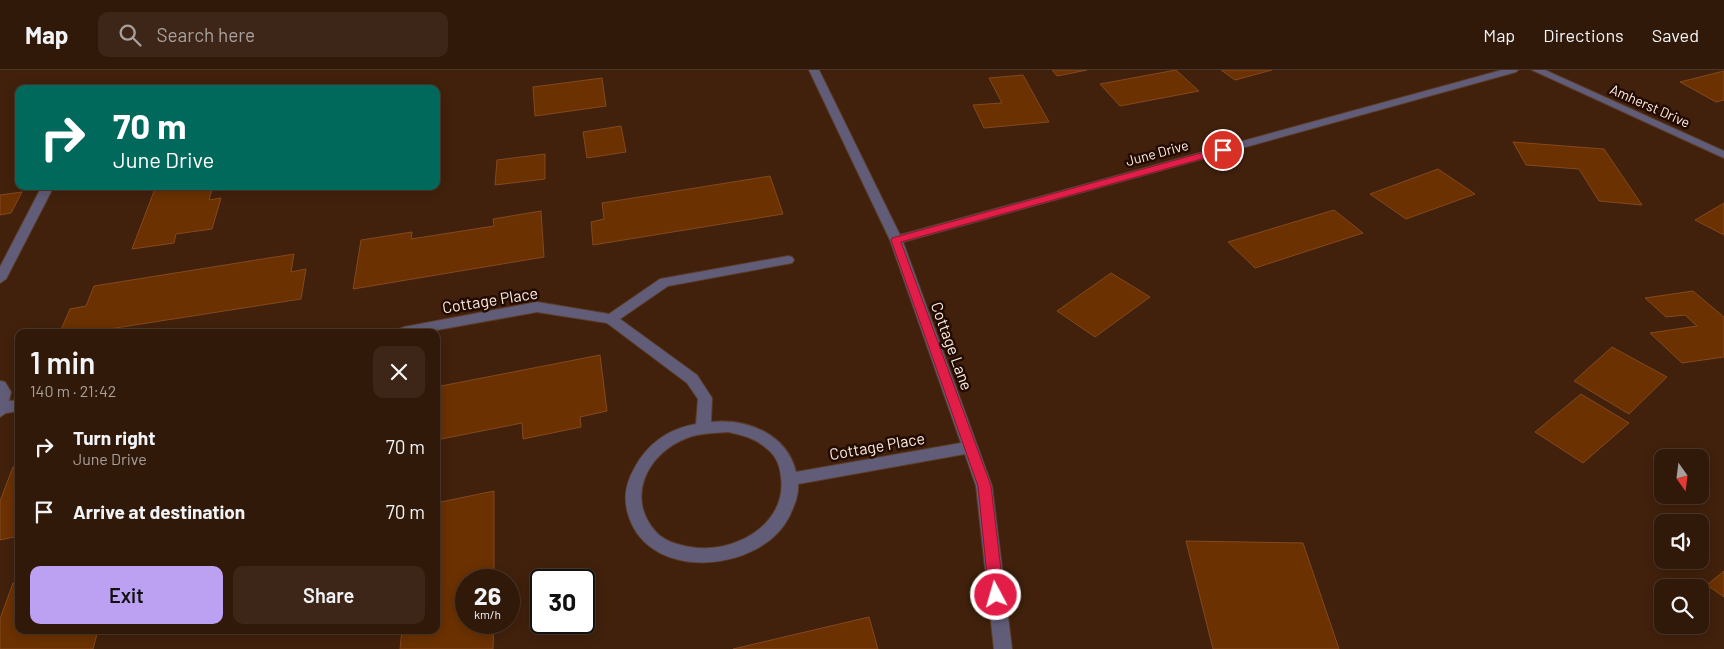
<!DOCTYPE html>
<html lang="en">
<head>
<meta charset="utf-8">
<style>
	:root { --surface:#311909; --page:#3d2617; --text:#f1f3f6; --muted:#a8a09c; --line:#4c382a; --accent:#bca0f2 }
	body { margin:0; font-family:Barlow,sans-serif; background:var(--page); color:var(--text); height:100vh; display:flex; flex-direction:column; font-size:19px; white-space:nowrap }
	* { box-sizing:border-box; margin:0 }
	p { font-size:16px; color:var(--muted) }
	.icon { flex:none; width:28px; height:28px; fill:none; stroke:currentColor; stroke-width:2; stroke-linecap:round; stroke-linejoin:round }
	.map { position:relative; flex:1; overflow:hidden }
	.details { position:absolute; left:15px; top:259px; width:425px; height:305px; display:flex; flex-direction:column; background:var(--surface); border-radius:10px; box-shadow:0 2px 12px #0003,0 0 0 1px var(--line) }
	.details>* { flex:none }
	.hud { position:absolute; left:15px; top:15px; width:425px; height:105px; border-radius:10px; box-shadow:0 2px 12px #0003,0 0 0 1px var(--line); background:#00695c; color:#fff; overflow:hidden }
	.needle { width:32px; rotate:166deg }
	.controls { position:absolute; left:1654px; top:379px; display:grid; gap:10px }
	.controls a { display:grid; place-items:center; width:55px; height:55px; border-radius:10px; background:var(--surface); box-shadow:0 2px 12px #0003,0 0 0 1px var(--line); font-size:25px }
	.speed { position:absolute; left:455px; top:499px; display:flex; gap:10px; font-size:25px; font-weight:700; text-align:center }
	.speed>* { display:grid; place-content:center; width:65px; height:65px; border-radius:50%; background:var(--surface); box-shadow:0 2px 12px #0003,0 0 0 1px var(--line); line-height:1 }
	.speed small { font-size:12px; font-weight:400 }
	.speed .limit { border:2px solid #111; border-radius:8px; background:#fff; color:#111 }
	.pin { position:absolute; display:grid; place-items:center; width:42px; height:42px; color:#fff; margin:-21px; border:2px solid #fff; border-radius:50%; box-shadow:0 1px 5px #0007 }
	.me { position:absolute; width:55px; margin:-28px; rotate:354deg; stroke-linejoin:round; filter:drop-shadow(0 0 4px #0008) }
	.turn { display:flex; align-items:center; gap:18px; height:105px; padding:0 15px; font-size:22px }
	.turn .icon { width:65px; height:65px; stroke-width:2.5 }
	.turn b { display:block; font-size:35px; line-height:42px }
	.round { display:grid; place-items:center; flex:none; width:52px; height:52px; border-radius:10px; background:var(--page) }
	.headline { display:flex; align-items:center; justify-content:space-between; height:85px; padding:0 15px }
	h1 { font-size:30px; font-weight:600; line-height:38px }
	.cta { display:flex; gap:10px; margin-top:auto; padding:10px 15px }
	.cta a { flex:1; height:58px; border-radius:10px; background:var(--accent); color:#111; font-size:20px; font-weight:600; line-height:58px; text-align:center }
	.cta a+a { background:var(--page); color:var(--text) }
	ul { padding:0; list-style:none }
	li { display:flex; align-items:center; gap:15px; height:65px; padding:0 15px }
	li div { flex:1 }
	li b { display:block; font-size:19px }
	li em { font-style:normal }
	header { display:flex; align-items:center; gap:30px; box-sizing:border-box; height:70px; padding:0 25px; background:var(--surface); border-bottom:1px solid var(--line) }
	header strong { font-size:24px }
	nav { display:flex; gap:28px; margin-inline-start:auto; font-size:18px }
	.search { width:350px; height:45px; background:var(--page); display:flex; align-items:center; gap:12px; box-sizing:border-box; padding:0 18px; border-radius:10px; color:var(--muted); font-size:19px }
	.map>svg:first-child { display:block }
</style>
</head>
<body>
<header>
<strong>Map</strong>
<div class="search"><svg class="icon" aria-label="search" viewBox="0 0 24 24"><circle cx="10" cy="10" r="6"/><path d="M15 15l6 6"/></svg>Search here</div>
<nav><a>Map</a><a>Directions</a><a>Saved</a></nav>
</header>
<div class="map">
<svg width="1724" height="579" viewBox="0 0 1724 579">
	<rect width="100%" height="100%" fill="#41210c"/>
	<g fill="#6b3101" stroke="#84481f">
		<polygon points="1052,0 1087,0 1057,6"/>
		<polygon points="1176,0 1199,21 1120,36 1100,14"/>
		<polygon points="1221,0 1272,0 1235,10"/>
		<polygon points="1724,1 1724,30 1716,32 1680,12"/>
		<polygon points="1023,5 1049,52 984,58 973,35 1002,33 989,8"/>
		<polygon points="602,8 606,36 535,46 533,17"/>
		<polygon points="621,56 626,82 587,88 583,62"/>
		<polygon points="1513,72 1604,79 1642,135 1599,131 1579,99 1526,95"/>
		<polygon points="545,84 545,109 495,115 497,90"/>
		<polygon points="1438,99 1475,124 1406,149 1370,124"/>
		<polygon points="770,106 783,144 593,175 591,152 604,149 602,133"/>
		<polygon points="156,116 213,116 209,130 221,128 212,159 176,164 174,173 132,179"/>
		<polygon points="22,122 11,143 0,145 0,125"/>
		<polygon points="1724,133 1724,165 1695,150"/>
		<polygon points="1334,140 1363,163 1255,198 1228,172"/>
		<polygon points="541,141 544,187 353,219 361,170 412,162 411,169 494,156 493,149"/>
		<polygon points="294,184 291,202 306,199 301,229 90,262 60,262 70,239 86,236 94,216"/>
		<polygon points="1111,203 1150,227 1095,267 1057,241"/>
		<polygon points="1693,221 1724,247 1724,287 1682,293 1650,263 1697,256 1685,245 1666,247 1645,228"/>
		<polygon points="1612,277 1667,307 1629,344 1574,311"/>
		<polygon points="600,285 607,341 580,347 581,357 523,369 522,353 436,370 436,317"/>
		<polygon points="1581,324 1629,353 1583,393 1535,362"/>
		<polygon points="19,396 19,466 0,470 0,431 13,397"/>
		<polygon points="494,421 494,510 466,510 466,552 494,552 493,579 400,579 402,560 436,560 436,433"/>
		<polygon points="1186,471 1303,473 1339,579 1213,579"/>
		<polygon points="1724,501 1724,527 1707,515"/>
		<polygon points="19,512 19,560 108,560 107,562 97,564 93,579 0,579 0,549 13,513"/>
		<polygon points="869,547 878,579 733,579"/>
	</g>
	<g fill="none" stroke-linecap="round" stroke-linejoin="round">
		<g stroke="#5b3d2a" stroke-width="2">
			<g id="minor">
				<path d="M809 0H819L900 165 1502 0H1518L1516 2 903 172 992 416 1012 579H994L976 416 965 384 798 414C799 426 794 436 789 447 761 502 651 513 629 447 623 430 625 415 634 399 647 374 668 359 696 354L698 329 687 313 607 253 537 242 426 262H397L399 259 404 257 537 232 609 244 660 209 788 186 792 187 794 190 792 193 668 216 620 249 697 305 712 328 711 352C747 348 787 364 796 402L961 373 890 170ZM728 362C742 365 755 368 766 378 776 385 780 396 781 407 788 455 732 485 690 477 678 475 664 471 656 462 625 428 647 383 687 368 699 363 715 363 728 362Z"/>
				<polygon points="1532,0 1545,0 1724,81 1724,88"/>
				<polygon points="42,116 54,116 6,209 0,213 0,197"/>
				<polygon points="0,311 5,312 11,322 9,331 19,330 19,341 6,343 0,347"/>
			</g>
		</g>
		<use href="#minor" fill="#615d78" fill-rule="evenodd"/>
	</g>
	<polygon fill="#e11d48" stroke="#92132f" points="1223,77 1227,78 1227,82 901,172 991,416 1004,525 1001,529 996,531 992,529 989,525 978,416 891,170 892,168"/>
	<g text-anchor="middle" stroke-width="5" stroke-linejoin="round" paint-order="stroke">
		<g font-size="14" fill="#fbece4" stroke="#230b00">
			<text transform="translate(1650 36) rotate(24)" y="5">Amherst Drive</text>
			<text transform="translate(1157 83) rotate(-15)" y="5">June Drive</text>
		</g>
		<g font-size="16" fill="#fbece4" stroke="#230b00">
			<text transform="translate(490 230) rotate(-9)" y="6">Cottage Place</text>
			<text transform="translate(952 276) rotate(70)" y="6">Cottage Lane</text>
			<text transform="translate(877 376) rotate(-10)" y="6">Cottage Place</text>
		</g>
	</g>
</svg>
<div class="controls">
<a><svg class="needle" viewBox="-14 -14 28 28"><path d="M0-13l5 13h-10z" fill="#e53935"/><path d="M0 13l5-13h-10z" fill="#a8a09c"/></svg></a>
<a><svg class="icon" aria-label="sound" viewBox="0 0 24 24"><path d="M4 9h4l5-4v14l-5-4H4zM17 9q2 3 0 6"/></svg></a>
<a><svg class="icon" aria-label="search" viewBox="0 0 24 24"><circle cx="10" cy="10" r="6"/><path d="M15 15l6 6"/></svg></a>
</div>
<div class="speed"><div>26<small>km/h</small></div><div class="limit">30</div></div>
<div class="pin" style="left:1223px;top:80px;background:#d93025"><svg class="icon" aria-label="arrive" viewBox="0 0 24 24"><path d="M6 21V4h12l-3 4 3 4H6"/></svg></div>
<svg class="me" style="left:996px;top:525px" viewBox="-20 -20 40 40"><circle r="17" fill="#e11d48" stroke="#fff" stroke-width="3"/><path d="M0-11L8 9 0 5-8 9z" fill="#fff"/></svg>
<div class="hud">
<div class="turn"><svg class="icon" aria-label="right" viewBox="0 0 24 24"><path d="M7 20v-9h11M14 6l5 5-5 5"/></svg><div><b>70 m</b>June Drive</div></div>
</div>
<section class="details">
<div class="headline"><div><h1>1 min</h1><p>140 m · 21:42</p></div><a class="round"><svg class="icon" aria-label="close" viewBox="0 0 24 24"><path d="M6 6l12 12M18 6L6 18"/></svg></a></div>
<ul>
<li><svg class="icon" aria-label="right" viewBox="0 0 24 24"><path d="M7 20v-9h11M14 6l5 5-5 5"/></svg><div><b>Turn right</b><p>June Drive</p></div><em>70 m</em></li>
<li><svg class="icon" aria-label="arrive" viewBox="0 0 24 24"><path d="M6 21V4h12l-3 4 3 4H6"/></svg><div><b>Arrive at destination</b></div><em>70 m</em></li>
</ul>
<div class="cta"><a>Exit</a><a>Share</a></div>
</section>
</div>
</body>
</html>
